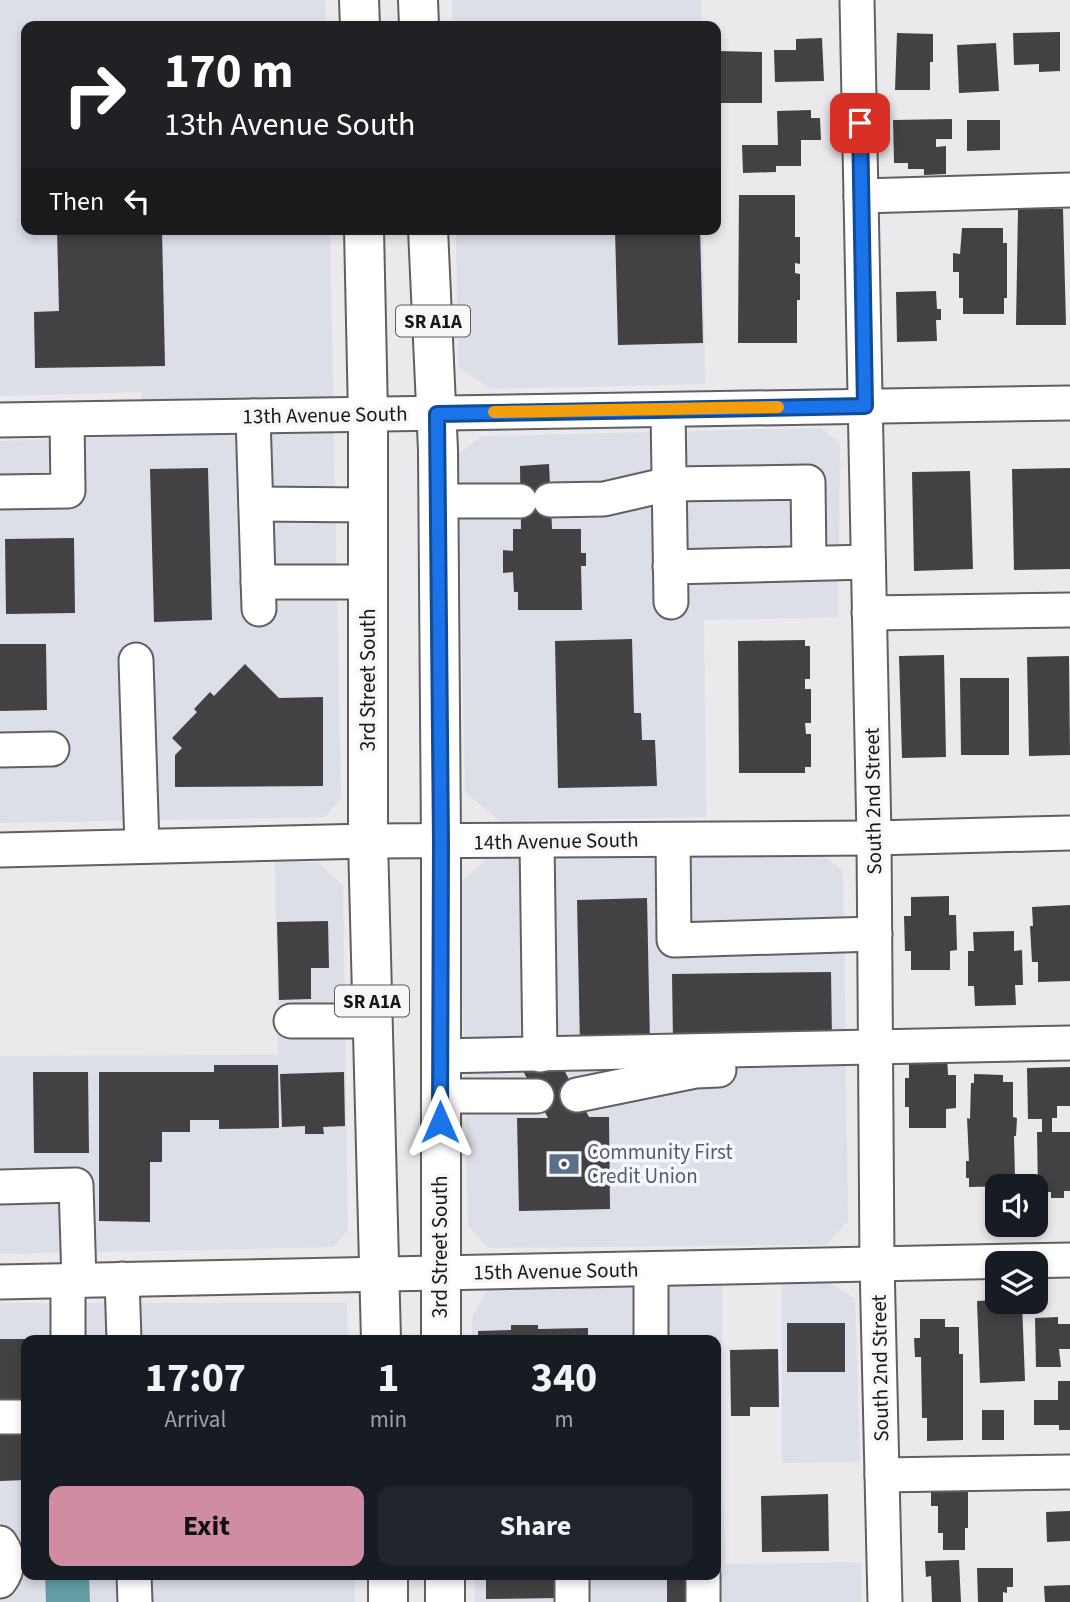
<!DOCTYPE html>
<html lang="en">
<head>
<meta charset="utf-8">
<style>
	:root { --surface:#171b24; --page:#20242c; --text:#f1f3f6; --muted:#9ea1a6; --accent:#d08da2 }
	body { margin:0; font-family:"Source Sans 3",sans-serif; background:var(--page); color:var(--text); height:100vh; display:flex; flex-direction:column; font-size:26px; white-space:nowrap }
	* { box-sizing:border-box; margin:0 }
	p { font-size:23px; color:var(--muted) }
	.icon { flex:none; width:38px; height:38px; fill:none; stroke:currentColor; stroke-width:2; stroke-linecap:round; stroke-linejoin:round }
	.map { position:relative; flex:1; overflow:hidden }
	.panel { position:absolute; left:21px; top:1335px; width:700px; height:245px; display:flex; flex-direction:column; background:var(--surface); border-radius:14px; box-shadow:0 4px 10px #0003 }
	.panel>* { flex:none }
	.guide { position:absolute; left:21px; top:21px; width:700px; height:214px; border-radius:14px; box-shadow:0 4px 10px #0003; background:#202124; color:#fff; overflow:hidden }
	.tools { position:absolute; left:985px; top:1174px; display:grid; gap:14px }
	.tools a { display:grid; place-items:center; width:63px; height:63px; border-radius:14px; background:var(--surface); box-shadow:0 4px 10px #0003; font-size:35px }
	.pin { position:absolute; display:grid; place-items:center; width:60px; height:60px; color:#fff; margin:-30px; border-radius:14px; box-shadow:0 4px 10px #0006 }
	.me { position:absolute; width:77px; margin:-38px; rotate:0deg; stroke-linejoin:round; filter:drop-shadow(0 0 5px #0008) }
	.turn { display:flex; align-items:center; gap:24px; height:147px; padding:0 28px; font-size:32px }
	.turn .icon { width:91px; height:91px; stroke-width:2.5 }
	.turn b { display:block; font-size:49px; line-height:60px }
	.then { display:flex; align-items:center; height:66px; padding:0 28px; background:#0003; gap:14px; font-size:26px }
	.eta { display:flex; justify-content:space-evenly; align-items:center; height:119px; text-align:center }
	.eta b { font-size:42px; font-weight:700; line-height:49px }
	.cta { display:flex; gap:14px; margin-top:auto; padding:14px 28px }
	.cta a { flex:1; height:80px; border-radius:14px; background:var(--accent); color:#111; font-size:28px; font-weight:700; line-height:80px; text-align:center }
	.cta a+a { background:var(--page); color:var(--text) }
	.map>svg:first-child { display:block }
</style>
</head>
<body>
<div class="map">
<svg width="1070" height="1602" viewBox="0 0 1070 1602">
	<rect width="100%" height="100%" fill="#eaeaed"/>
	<g fill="#dcdee8">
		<polygon points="0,0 325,0 326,26 26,26 26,229 330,229 341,798 325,817 0,823 0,441 144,436 142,392 0,396"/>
		<rect x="452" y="0" width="249" height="26"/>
		<polygon points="456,229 703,229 705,384 491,389 458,367"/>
		<polygon points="821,428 840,444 838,617 704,620 706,817 500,821 465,792 458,454 482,436"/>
		<polygon points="820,853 843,871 848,1221 826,1245 488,1248 468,1226 460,883 486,859"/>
		<polygon points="275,861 318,862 343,886 348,1230 334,1247 0,1254 0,1056 278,1055"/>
		<polygon points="722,1280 722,1476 726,1564 861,1562 862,1602 475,1602 475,1575 716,1575 716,1340 472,1340 472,1317 489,1287"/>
		<polygon points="782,1281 829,1282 855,1299 860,1462 782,1463"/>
		<polygon points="0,1303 347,1303 348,1340 26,1340 26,1575 355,1575 355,1602 0,1602"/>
	</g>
	<polygon fill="#639da4" points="45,1575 89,1575 90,1602 46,1602"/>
	<g fill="#424143">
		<polygon points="1060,32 1060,71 1039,72 1039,64 1014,65 1013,33"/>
		<polygon points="897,33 933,34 933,62 930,62 930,90 895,90"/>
		<polygon points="822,38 824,81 775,82 774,50 796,50 796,39"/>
		<polygon points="996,43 999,91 959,93 957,45"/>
		<polygon points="716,51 762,52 762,103 716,103"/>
		<polygon points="811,110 811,118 820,118 821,140 801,140 801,166 776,166 776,172 743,173 742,145 778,145 777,111"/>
		<polygon points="952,119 952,139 936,139 936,147 946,146 946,174 924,175 924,169 908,169 908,163 894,163 893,120"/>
		<polygon points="967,120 1000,120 1000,150 967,151"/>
		<polygon points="739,195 795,195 795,237 800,237 800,264 795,263 795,273 800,274 800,300 797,300 797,343 738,343"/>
		<polygon points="1018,209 1063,209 1066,325 1016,325"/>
		<polygon points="962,228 1003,228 1003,243 1007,243 1007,298 1004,298 1004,314 963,314 963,298 959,298 959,272 953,272 953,253 960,254"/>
		<polygon points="57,229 162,229 165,366 35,368 34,312 59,311"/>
		<polygon points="615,229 700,229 703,343 618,345"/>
		<polygon points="936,291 937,309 941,309 941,320 936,320 937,341 897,342 896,292"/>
		<polygon points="549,464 552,529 581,529 581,553 586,553 586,566 581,566 582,610 518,610 518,592 514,592 513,572 503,573 503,550 513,551 513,529 521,529 520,466"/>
		<polygon points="208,468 212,620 154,622 150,469"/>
		<polygon points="1070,468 1070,569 1014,570 1012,469"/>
		<polygon points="970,471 973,569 914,571 912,472"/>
		<polygon points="74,538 75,613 6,614 5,539"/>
		<polygon points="632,639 634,713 641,713 642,740 655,740 657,786 558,788 555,641"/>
		<polygon points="805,640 805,646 810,646 810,679 805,679 805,689 811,689 811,723 805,723 806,734 811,734 811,767 805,767 805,773 739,773 738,641"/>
		<polygon points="0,644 46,644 47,710 0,711"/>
		<polygon points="944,655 946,757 902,758 899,656"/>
		<polygon points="1069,656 1070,755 1029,756 1027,657"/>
		<polygon points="245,664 279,698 323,697 323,786 175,787 175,755 182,748 172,738 197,712 194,709 210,692 214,696"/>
		<polygon points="960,678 1009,678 1009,755 961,755"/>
		<polygon points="949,896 949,915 956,915 957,950 950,951 950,970 911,970 911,951 905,951 904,916 911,916 911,897"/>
		<polygon points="647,898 650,1043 580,1045 577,900"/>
		<polygon points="1070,905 1070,981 1038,982 1038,962 1032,962 1030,926 1033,926 1032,907"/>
		<polygon points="328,921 329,968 311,968 311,999 279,1000 277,922"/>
		<polygon points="1014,931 1014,951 1022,950 1023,985 1015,985 1016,1005 975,1006 974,986 968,986 968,951 974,951 973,932"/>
		<polygon points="831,972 832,1040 673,1041 672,974"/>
		<polygon points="947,1055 948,1075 956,1075 956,1108 946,1109 946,1128 909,1128 909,1107 905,1107 905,1078 909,1078 909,1056"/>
		<polygon points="214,1065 278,1065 279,1128 219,1129 219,1120 190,1120 190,1132 162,1132 162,1162 150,1162 150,1222 99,1221 99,1072 214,1072"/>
		<polygon points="1070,1067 1070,1106 1057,1106 1057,1118 1052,1118 1052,1132 1070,1132 1070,1191 1064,1191 1064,1198 1051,1198 1051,1192 1038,1192 1037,1132 1042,1132 1042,1119 1028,1119 1027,1068"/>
		<polygon points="563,1068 589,1117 609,1117 610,1209 519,1211 517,1118 548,1118 522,1069"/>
		<polygon points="33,1072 88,1072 89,1153 34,1153"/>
		<polygon points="344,1072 345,1126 323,1127 324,1134 305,1134 305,1126 282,1127 280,1074"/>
		<polygon points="974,1074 1003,1075 1003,1082 1013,1082 1013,1117 1017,1118 1016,1136 1014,1136 1015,1177 1013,1177 1013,1186 969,1187 969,1178 966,1178 966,1161 969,1161 967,1118 970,1119 971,1083 974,1083"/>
		<polygon points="998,1300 998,1302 1022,1302 1025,1381 980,1383 977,1301"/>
		<polygon points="1058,1317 1058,1324 1070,1324 1070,1349 1059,1349 1061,1367 1036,1367 1035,1318"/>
		<polygon points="920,1319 945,1319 945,1327 959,1327 959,1354 963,1354 963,1440 927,1441 927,1418 922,1418 921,1357 915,1357 914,1338 920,1338"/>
		<rect x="787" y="1323" width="58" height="49"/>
		<polygon points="511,1325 538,1325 538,1329 588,1328 588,1340 478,1340 478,1331 511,1330"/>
		<rect x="0" y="1339" width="26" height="70"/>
		<polygon points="778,1349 779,1407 750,1407 750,1416 731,1416 730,1350"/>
		<polygon points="1058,1381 1070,1381 1070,1430 1059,1430 1059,1425 1034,1425 1034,1400 1058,1400"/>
		<rect x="982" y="1410" width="22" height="30"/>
		<polygon points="26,1424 26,1480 0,1481 0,1425"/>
		<polygon points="931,1488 968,1488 968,1528 965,1528 965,1550 943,1550 943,1533 938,1533 938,1506 931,1506"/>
		<polygon points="828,1494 829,1551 762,1552 761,1496"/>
		<polygon points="1070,1511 1070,1541 1047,1542 1046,1512"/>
		<polygon points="959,1560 961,1602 932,1602 931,1576 926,1577 925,1561"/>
		<polygon points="977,1568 1013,1568 1013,1587 1007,1587 1007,1593 1003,1592 1003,1602 978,1602"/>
		<polygon points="486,1575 559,1575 560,1598 486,1599"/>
		<rect x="667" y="1575" width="23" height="27"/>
		<polygon points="1070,1585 1070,1602 1045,1602 1044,1586"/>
	</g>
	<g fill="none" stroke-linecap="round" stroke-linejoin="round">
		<g stroke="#606063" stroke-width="37">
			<g id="minor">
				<polyline points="857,0 874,838 877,1263 885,1602"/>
				<polyline points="861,196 1070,190"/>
				<polyline points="668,410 671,602"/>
				<polyline points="253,416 259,609"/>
				<polyline points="0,420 1070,403"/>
				<polyline points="0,492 68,491 67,420"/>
				<polyline points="550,500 604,499 669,484 808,482 809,563"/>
				<polyline points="438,501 520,501"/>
				<polyline points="256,504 368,505"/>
				<polyline points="670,567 868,562"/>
				<polyline points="258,582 368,582"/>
				<polyline points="869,613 1070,610"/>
				<polyline points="136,660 142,846"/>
				<polyline points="0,750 52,749"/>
				<polyline points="673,840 674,940 875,934"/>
				<polyline points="537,841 540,1055"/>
				<polyline points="0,850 368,841 874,838 1070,833"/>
				<polyline points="291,1021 372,1021"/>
				<polyline points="440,1056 1070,1043"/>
				<polyline points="577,1095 695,1071 719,1070"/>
				<polyline points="440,1096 537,1096"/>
				<polyline points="0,1187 76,1185 79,1280"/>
				<polyline points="651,1269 651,1340"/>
				<polyline points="122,1279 124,1340"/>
				<polyline points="0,1282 1070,1260"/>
				<polyline points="68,1340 68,1281"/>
				<polyline points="0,1417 26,1417"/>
				<polyline points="882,1475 1070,1472"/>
				<path d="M0 1543C9 1556 9 1569 0 1581"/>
				<polyline points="134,1575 135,1602"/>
				<polyline points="572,1575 572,1602"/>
				<polyline points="703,1575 703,1602"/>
			</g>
		</g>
		<g stroke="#606063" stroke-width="42">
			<g id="major">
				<polyline points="359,0 360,26"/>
				<polyline points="418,0 419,26"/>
				<polyline points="364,229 368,415 368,841 381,1340"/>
				<polyline points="428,229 438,450 441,842 441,1340"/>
				<polyline points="388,1575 388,1602"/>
				<polyline points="445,1575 445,1602"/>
			</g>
		</g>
		<use href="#minor" stroke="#fff" stroke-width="33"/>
		<use href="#major" stroke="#fff" stroke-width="38"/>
	</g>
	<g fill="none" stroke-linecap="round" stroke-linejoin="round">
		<g stroke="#114b97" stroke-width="18">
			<polyline id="route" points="440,1122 441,842 437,414 865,406 860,123"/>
		</g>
		<use href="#route" stroke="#1a73e8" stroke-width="12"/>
		<polyline stroke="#f59e0b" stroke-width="12" points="494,412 778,407"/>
	</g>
	<defs>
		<g id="bank-bare" transform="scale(2.415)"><path d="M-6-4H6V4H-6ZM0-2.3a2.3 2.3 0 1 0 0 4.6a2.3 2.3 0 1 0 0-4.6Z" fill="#5c6f8a" stroke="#f7f7fa" stroke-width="2.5" paint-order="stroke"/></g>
	</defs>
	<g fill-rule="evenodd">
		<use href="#bank-bare" x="564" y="1164"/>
	</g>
	<g text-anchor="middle" stroke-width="7" stroke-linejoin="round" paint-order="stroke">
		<g fill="#f7f7fa" stroke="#5a5b5c" stroke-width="2">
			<rect x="396" y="305.5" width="74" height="31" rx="5"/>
			<rect x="335" y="985.5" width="74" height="31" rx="5"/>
		</g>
		<g font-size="19" font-weight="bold" fill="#171819">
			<text x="433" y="328">SR A1A</text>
			<text x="372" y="1008">SR A1A</text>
		</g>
		<g font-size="21" fill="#171819" stroke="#f7f7fa">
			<text transform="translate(325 415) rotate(-1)" y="7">13th Avenue South</text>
			<text transform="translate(368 680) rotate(-90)" y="7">3rd Street South</text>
			<text transform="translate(873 801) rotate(-91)" y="7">South 2nd Street</text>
			<text transform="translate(556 841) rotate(-1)" y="7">14th Avenue South</text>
			<text transform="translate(440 1247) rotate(-90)" y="7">3rd Street South</text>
			<text transform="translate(556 1271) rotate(-1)" y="7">15th Avenue South</text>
			<text transform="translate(880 1368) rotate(-91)" y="7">South 2nd Street</text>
		</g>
		<g font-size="21" fill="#4e5e75" stroke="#f7f7fa" text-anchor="start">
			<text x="587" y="1159">Community First<tspan x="587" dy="24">Credit Union</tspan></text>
		</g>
	</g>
</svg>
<div class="tools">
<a><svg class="icon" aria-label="sound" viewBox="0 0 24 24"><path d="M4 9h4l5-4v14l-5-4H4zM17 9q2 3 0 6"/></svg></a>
<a><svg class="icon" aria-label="layers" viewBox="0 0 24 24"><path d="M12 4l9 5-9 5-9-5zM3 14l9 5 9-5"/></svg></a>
</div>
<div class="pin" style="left:860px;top:123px;background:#d93025"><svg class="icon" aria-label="arrive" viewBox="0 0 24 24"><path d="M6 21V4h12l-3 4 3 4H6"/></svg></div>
<svg class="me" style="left:440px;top:1122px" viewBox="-20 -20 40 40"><path d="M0-17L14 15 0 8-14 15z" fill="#1a73e8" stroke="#fff" stroke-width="4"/></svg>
<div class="guide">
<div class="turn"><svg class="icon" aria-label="right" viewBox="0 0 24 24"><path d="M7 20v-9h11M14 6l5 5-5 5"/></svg><div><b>170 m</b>13th Avenue South</div></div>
<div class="then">Then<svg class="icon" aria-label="left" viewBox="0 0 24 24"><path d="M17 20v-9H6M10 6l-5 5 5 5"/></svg></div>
</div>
<section class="panel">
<div class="eta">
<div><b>17:07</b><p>Arrival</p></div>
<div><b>1</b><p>min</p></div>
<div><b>340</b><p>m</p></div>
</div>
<div class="cta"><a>Exit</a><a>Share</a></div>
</section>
</div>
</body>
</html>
